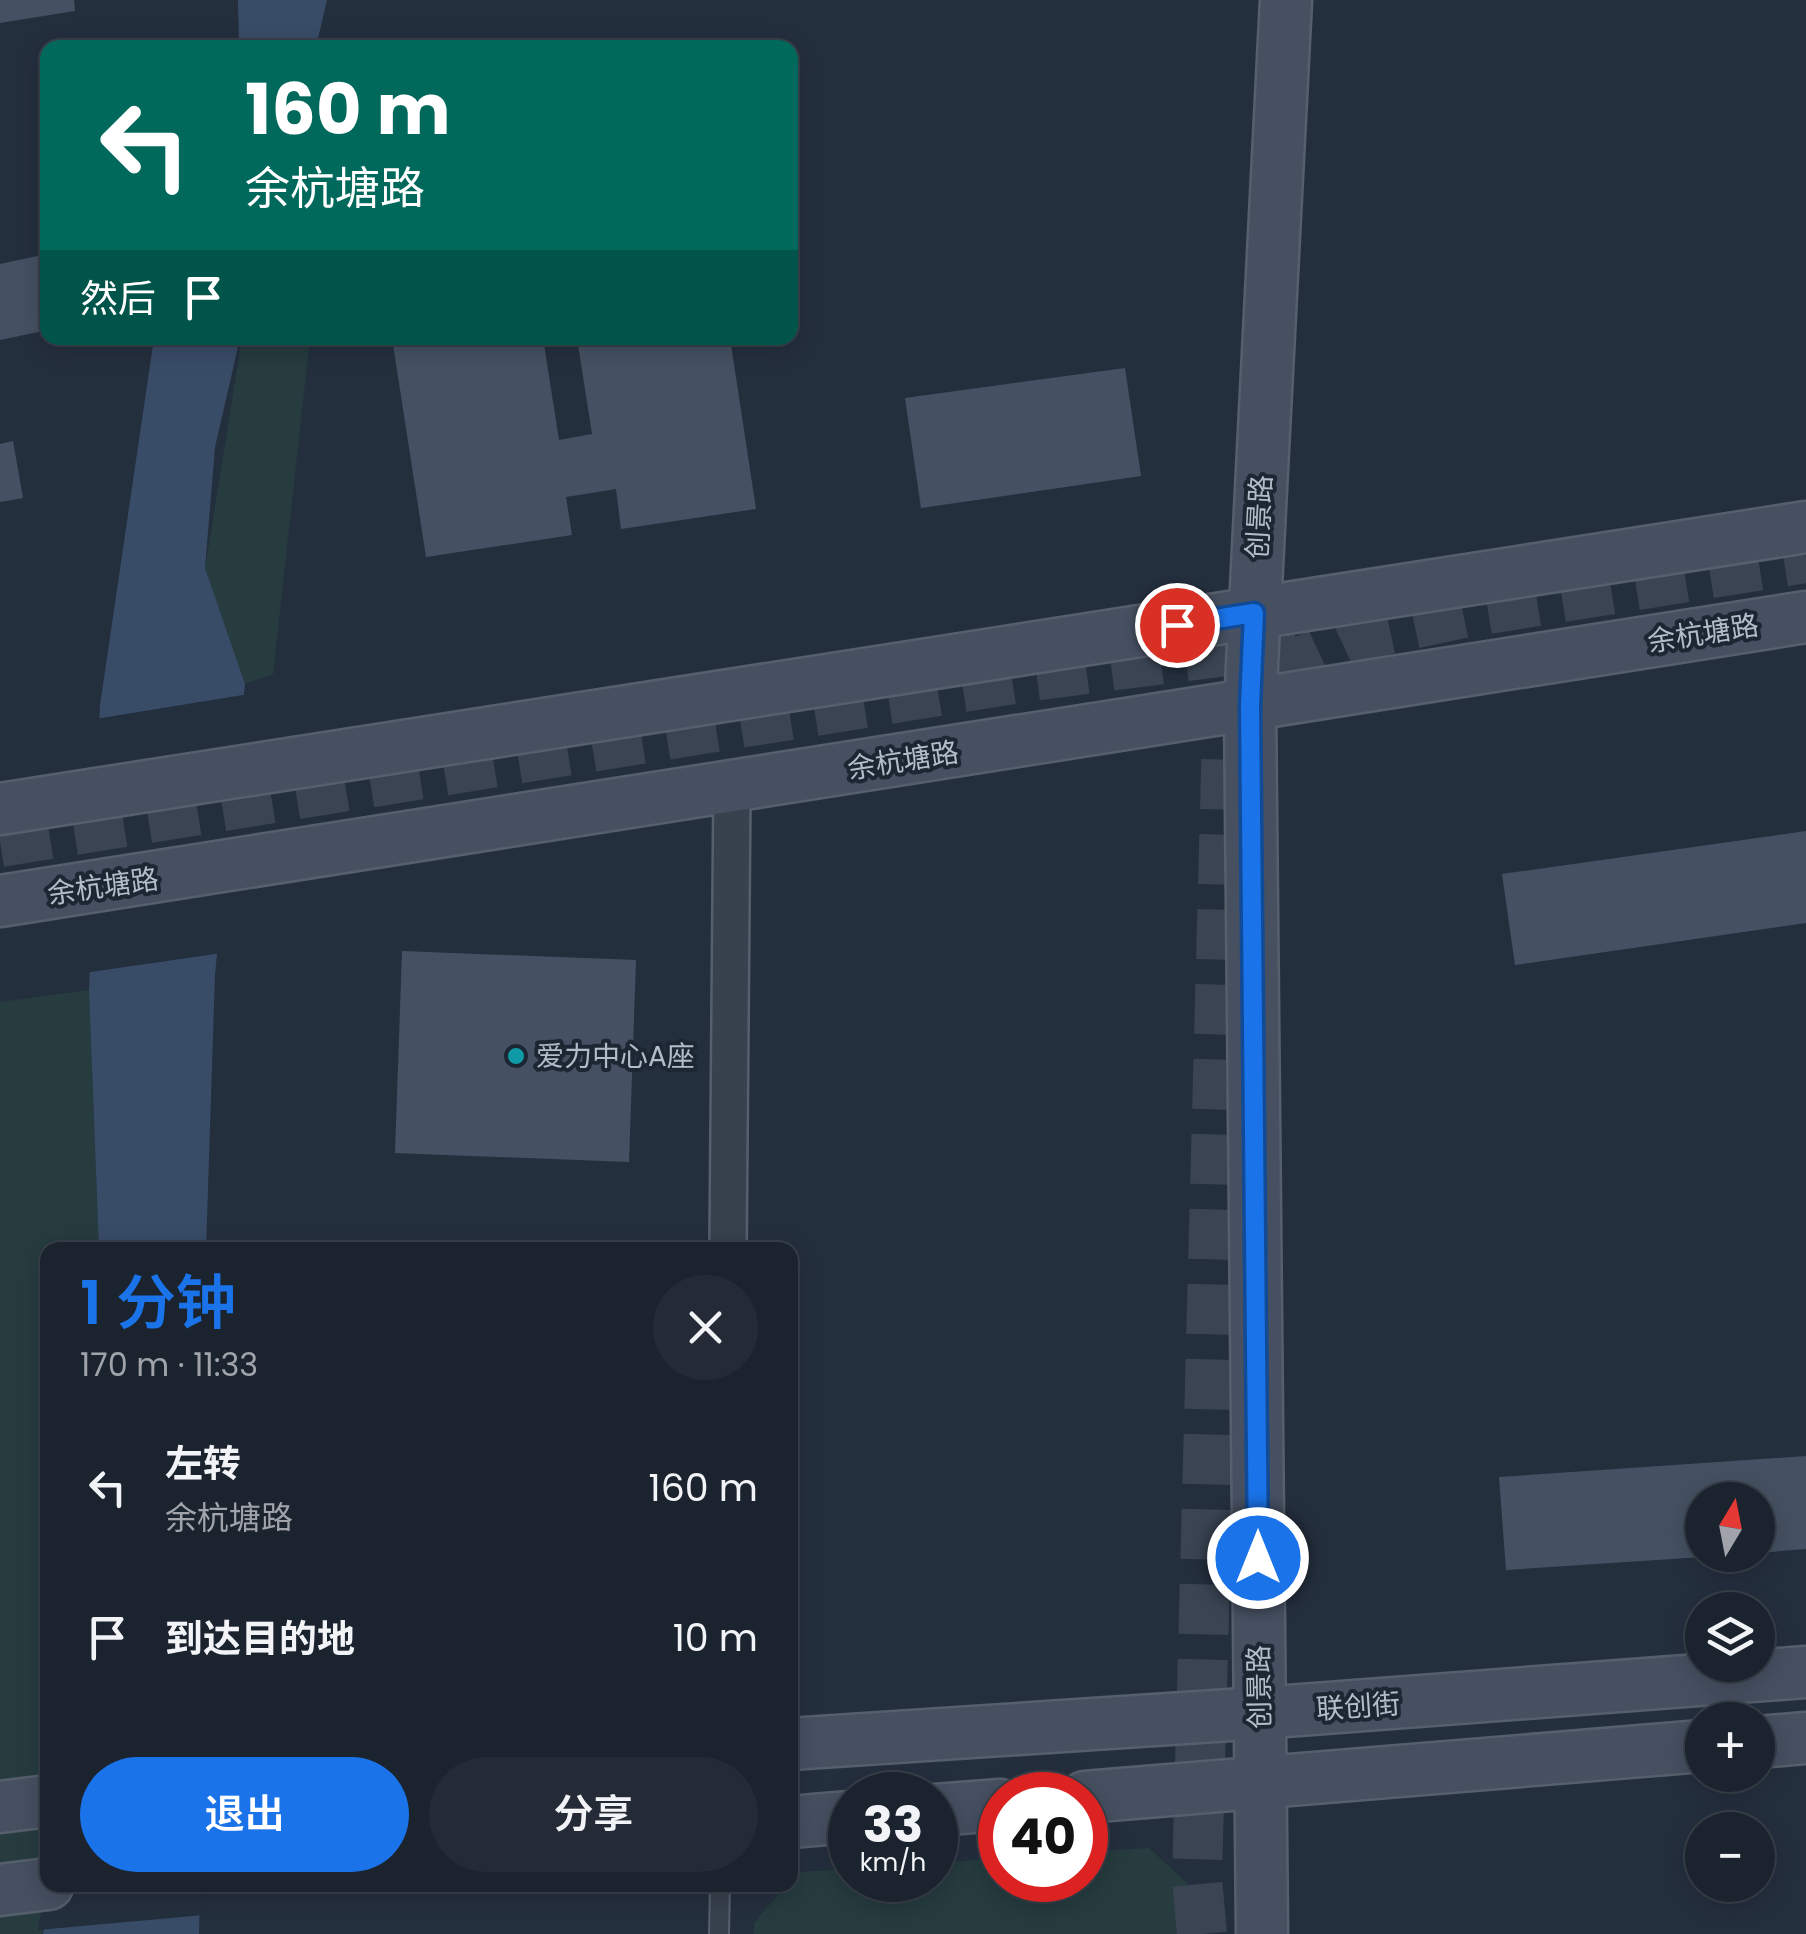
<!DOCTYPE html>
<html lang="zh">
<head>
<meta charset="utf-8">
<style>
	:root { --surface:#1b232e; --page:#242b36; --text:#f1f3f6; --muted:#a0a4aa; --line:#39404a; --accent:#1a73e8 }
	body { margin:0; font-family:Poppins,"Noto Sans SC",sans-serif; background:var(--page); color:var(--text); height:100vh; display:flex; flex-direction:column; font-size:38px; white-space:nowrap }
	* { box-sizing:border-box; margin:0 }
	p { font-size:32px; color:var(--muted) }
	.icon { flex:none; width:55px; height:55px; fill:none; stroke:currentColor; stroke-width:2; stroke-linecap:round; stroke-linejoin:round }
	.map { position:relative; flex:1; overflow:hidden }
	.side { position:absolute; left:40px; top:1242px; width:758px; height:650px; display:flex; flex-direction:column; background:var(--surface); border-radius:20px; box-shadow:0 5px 25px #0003,0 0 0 2px var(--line) }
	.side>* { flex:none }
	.hud { position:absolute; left:40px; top:40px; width:758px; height:305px; border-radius:20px; box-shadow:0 5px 25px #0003,0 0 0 2px var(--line); background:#00695c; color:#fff; overflow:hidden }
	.needle { width:65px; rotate:10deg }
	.controls { position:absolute; left:1685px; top:1482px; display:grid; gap:20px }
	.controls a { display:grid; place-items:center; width:90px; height:90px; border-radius:50%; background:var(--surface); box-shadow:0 5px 25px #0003,0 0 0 2px var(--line); font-size:50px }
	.speed { position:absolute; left:828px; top:1772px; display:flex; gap:20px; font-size:50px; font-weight:700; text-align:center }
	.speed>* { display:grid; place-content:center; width:130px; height:130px; border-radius:50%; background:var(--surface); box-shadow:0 5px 25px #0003,0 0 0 2px var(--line); line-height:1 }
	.speed small { font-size:25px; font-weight:400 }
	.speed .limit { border:15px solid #d22; background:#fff; color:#111 }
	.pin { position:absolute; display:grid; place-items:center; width:85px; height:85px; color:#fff; margin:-42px; border:5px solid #fff; border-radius:50%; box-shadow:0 2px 10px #0007 }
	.me { position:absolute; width:110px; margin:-55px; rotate:0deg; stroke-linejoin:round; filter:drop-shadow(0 0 8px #0008) }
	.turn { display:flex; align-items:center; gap:35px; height:210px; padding:0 40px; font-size:45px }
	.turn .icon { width:130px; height:130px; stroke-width:2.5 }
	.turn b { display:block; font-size:70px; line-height:85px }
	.then { display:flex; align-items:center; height:95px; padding:0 40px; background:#0003; gap:20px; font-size:38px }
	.round { display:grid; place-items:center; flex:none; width:105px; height:105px; border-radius:52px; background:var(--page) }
	.summary { display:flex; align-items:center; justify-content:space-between; height:170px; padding:0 40px }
	h1 { font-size:60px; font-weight:600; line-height:75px; color:var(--accent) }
	.action { display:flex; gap:20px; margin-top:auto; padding:20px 40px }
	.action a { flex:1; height:115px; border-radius:60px; background:var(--accent); color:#fff; font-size:40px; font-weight:600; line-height:115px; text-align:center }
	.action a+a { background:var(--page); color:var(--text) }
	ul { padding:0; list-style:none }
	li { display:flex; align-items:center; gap:30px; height:150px; padding:0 40px }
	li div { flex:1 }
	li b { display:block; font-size:38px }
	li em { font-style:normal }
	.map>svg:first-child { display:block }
</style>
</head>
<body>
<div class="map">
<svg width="1806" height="1934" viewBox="0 0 1806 1934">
	<rect width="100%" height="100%" fill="#242f3e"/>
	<g fill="#263c3f">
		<polygon points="242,338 310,338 273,674 245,684 205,569"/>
		<polygon points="89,990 99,1250 48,1250 48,1885 50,1885 42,1934 0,1934 0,1002"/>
		<polygon points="1149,1848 1187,1883 1187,1934 754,1934 754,1923 786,1885 790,1885 797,1872 850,1869 850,1880 935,1880 935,1863 1000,1858 1000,1880 1085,1880 1085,1852"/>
	</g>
	<g fill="#394c67">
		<polygon points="238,0 327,0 316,47 239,47"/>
		<polygon points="154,338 240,338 215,447 205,568 245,684 215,974 206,1250 99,1250 89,990 100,705"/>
		<polygon points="50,1885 200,1885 199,1934 43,1934"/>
	</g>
	<g fill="#242f3e">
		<polygon points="249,694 222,953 84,973 95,719"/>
		<polygon points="45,1884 205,1885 204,1915 38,1930"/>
	</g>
	<g fill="#455162">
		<polygon points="0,0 74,0 75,11 0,23"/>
		<polygon points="42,255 48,279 48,330 0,340 0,264"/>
		<polygon points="392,338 543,338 559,440 592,434 577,338 730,338 756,509 621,529 616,489 566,497 572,535 426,557"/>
		<polygon points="1125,368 1141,476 921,508 905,398"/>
		<polygon points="13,441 23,498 0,502 0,444"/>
		<polygon points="1806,831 1806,923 1515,965 1502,874"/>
		<polygon points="402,951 636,960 629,1162 395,1153"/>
		<polygon points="1806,1456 1806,1549 1758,1553 1758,1500 1702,1500 1702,1557 1506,1570 1499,1477"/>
	</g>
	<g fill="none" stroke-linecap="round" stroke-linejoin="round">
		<g stroke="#3a4453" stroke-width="50" stroke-dasharray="50 25" stroke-linecap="butt">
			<polyline points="0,842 1032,676 1296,642"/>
			<polyline points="1202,1934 1197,1879 1227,732 1300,662 1356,636 1463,613 1806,558"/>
		</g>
		<g stroke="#565f6c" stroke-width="22">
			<polyline id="lane" points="719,1934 720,1885"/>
		</g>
		<g stroke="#565f6c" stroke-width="40">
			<polyline id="street" points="728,1250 732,787"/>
		</g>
		<g stroke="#565f6c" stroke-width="55">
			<g id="secondary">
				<polyline points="0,809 1806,527"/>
				<polyline points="0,901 1806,617"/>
				<polyline points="1758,1742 1806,1738"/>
				<polyline points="790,1744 1260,1713 1806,1672"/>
				<polyline points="1085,1797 1702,1746"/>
				<polyline points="0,1807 48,1801"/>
				<polyline points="935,1810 1000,1805"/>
				<polyline points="790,1822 850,1817"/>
				<polyline points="0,1890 48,1884"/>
				<polyline points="1262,1934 1250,705 1286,0"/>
			</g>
		</g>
		<use href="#lane" stroke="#38414e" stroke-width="18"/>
		<use href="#street" stroke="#38414e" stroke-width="35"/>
		<use href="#secondary" stroke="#465061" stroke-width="50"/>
	</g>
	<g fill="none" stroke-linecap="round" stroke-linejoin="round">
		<g stroke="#114b97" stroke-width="25">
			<polyline id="route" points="1177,625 1254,613 1250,706 1258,1558"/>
		</g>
		<use href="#route" stroke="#1a73e8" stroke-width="18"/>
	</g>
	<circle fill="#0f9aa8" stroke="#1d2633" stroke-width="4" cx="516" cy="1056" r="10"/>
	<g text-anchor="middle" stroke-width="8" stroke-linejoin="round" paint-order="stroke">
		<g font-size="28" fill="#b4bcc9" stroke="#1d2633">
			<text transform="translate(1259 517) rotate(-87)" y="10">创景路</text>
			<text transform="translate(1703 633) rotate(-9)" y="10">余杭塘路</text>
			<text transform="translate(903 760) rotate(-9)" y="10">余杭塘路</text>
			<text transform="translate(103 886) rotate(-8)" y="10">余杭塘路</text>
			<text transform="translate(1259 1687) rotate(-91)" y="10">创景路</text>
			<text transform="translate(1358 1706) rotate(-4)" y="10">联创街</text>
		</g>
		<g font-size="28" fill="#b4bcc9" stroke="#1d2633" text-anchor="start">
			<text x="536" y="1066">爱力中心A座</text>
		</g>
	</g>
</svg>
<div class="controls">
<a><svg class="needle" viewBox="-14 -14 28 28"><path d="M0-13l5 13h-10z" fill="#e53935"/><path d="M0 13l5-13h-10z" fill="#a0a4aa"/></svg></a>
<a><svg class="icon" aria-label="layers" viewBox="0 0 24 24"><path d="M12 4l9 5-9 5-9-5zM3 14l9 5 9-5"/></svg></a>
<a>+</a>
<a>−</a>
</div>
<div class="speed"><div>33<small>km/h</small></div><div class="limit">40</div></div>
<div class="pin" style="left:1177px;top:625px;background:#d93025"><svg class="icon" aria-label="arrive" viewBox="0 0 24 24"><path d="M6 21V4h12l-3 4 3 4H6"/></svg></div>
<svg class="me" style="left:1258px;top:1558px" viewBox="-20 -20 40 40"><circle r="17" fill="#1a73e8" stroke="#fff" stroke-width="3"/><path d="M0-11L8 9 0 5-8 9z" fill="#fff"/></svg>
<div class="hud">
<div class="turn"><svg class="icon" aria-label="left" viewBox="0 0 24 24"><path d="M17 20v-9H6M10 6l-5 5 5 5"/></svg><div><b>160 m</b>余杭塘路</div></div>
<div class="then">然后<svg class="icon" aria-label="arrive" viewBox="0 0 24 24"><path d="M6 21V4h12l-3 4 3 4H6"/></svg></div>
</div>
<section class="side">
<div class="summary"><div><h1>1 分钟</h1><p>170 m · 11:33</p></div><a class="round"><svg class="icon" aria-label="close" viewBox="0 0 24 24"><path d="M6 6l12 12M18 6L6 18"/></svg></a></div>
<ul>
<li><svg class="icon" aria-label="left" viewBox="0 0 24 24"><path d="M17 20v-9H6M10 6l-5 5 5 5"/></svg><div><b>左转</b><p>余杭塘路</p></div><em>160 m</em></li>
<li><svg class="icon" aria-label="arrive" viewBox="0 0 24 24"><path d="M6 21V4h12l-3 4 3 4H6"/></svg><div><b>到达目的地</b></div><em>10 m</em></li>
</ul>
<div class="action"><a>退出</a><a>分享</a></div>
</section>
</div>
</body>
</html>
